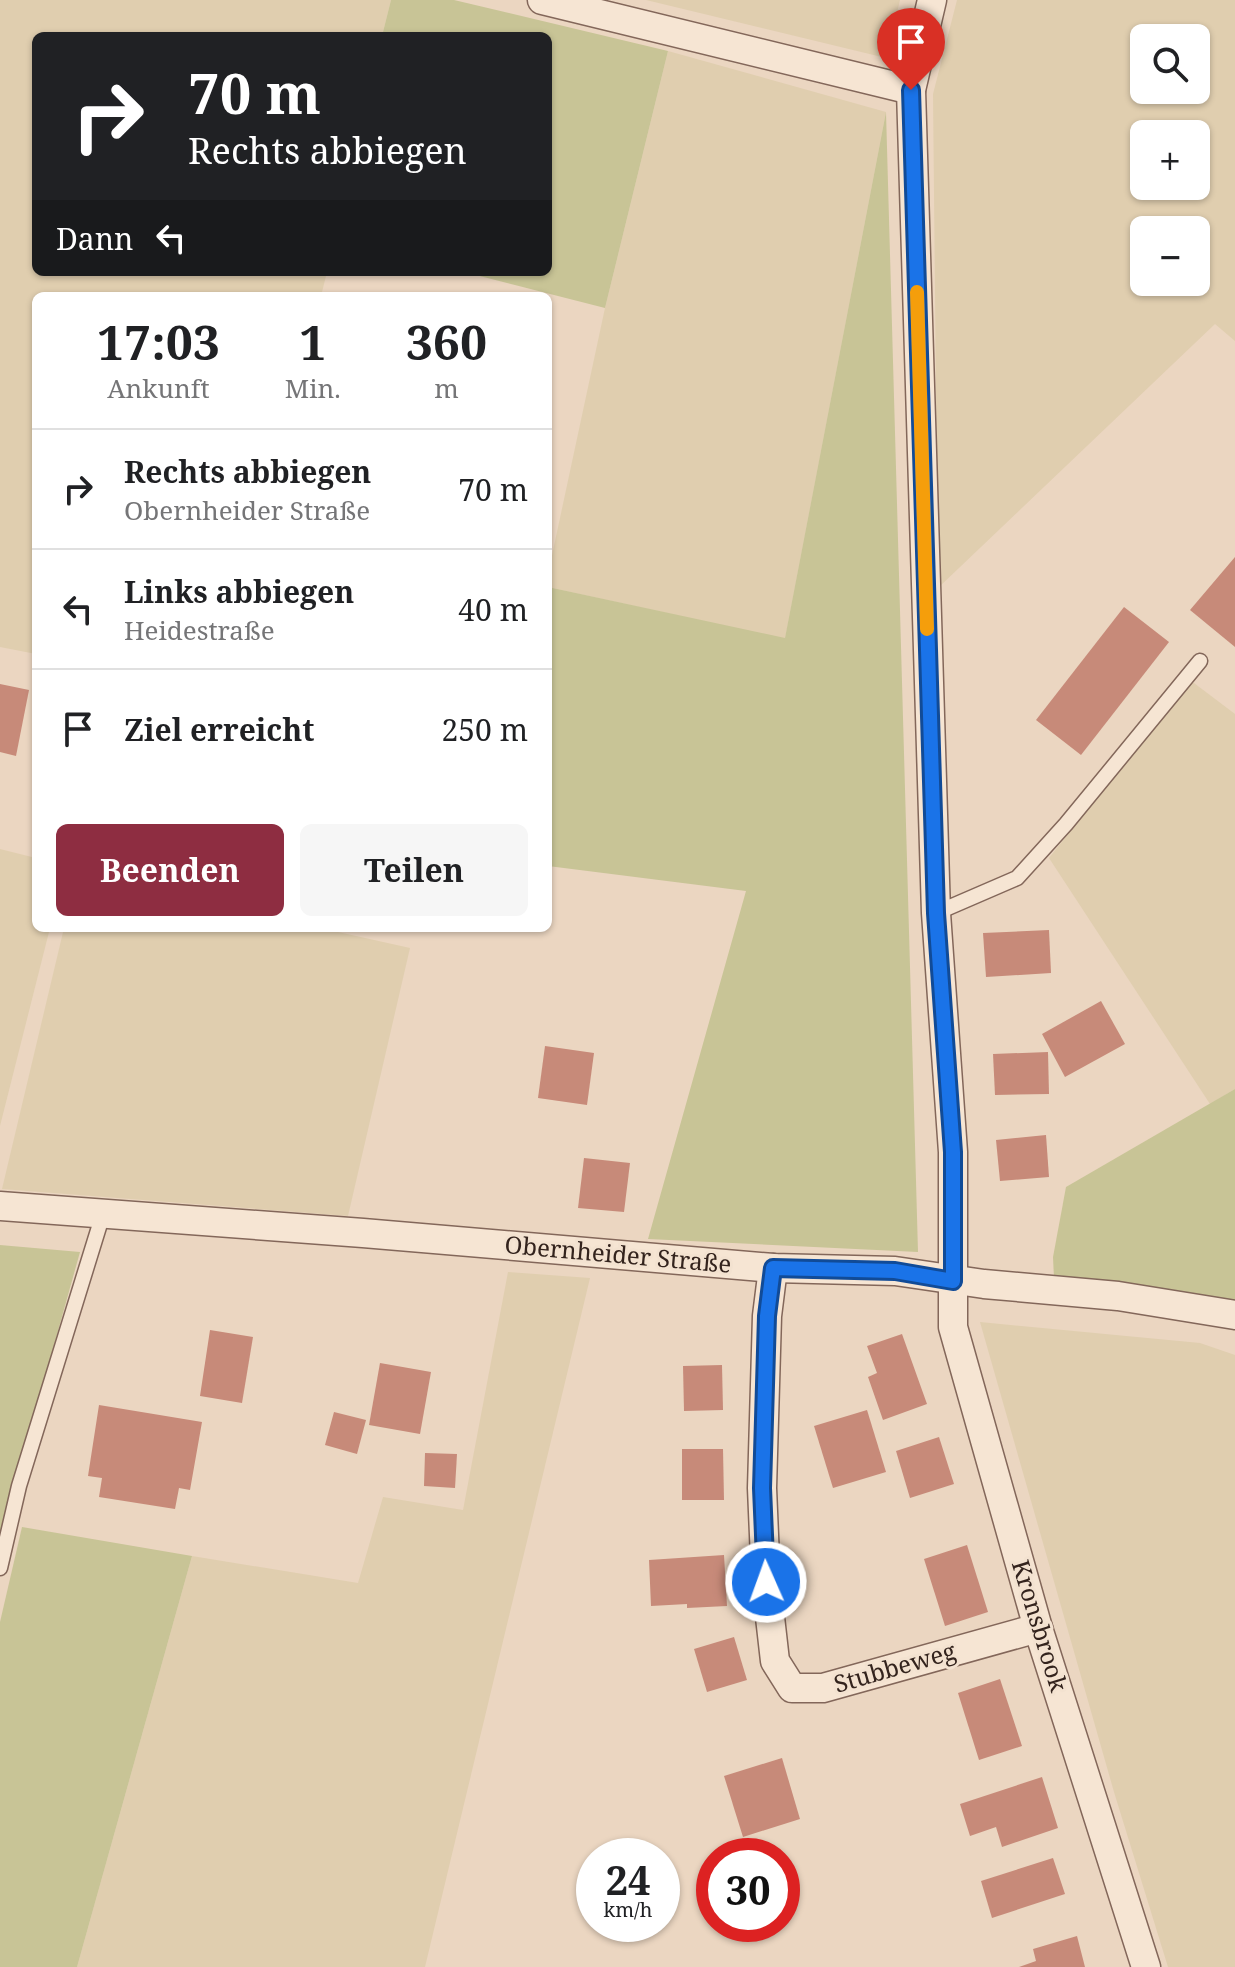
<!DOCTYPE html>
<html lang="de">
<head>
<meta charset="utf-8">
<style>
	:root { --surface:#fff; --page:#f6f6f6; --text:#202124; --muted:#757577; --line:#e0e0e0; --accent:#8e2d41 }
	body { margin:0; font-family:"Noto Serif",serif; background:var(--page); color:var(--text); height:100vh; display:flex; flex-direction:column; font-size:30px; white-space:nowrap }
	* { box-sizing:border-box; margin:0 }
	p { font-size:26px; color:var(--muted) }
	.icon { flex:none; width:44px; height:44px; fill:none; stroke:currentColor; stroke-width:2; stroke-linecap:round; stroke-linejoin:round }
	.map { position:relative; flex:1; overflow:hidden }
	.side { position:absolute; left:32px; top:292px; width:520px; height:640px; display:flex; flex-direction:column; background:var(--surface); border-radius:12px; box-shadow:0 2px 6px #0004 }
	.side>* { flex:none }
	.hud { position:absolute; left:32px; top:32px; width:520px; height:244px; border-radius:12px; box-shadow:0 2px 6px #0004; background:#202124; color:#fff; overflow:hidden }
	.buttons { position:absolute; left:1130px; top:24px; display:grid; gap:16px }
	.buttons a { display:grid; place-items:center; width:80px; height:80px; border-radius:12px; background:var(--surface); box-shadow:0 2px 6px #0004; font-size:40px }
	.speed { position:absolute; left:576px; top:1838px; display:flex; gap:16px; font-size:40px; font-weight:700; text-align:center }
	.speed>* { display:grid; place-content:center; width:104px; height:104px; border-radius:50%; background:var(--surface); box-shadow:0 2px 6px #0004; line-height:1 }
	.speed small { font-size:20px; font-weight:400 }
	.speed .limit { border:12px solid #d22; background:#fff; color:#111 }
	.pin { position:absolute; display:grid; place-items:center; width:68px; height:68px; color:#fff; margin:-82px -34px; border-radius:50% 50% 50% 0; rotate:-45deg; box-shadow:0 0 8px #0007 }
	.pin .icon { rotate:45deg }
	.me { position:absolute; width:88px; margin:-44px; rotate:358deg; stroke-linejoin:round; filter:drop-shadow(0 0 6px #0008) }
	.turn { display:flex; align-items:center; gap:28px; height:168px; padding:0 24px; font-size:36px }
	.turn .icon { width:104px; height:104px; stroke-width:2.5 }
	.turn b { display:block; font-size:56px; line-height:68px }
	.then { display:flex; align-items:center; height:76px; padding:0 24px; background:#0003; gap:16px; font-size:30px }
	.eta { display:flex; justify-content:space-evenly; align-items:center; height:136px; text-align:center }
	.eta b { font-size:48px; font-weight:700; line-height:56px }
	.cta { display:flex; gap:16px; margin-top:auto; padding:16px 24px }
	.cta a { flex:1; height:92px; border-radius:12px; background:var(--accent); color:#fff; font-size:32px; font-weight:700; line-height:92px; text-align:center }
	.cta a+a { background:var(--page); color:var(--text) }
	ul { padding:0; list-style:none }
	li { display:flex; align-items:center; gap:24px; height:120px; padding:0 24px; border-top:2px solid var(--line) }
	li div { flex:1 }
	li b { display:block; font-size:30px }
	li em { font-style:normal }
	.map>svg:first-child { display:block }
</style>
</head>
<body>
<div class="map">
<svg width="1235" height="1967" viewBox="0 0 1235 1967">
	<rect width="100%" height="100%" fill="#ebd6c1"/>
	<g fill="#e0ceaf" fill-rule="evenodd">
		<polygon points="0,0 391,0 382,36 36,36 36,272 327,272 321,296 36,296 36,654 0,647"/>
		<polygon points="646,0 900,0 886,58"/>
		<path d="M957 0H1235V341L1215 324 938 588 933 94ZM1144 38H1196V90H1144ZM1144 134H1196V186H1144ZM1144 230H1196V282H1144Z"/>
		<polygon points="668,51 886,112 785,639 548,587 548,574 605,308"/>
		<polygon points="1190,680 1235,714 1235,1089 1210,1104 1049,858"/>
		<polygon points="0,849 36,858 36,928 50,928 0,1126"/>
		<polygon points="64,928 320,928 410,948 348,1216 2,1189"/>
		<polygon points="508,1272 590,1278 425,1967 77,1967 192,1556 358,1583 383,1497 463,1510"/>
		<polygon points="980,1322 1200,1343 1235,1355 1235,1967 1168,1967 1114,1792"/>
	</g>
	<g fill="#c8c496">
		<polygon points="391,0 454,0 668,51 605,308 464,272 548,272 548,36 382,36"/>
		<polygon points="886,112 918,1252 648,1239 746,891 548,866 548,587 785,638"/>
		<polygon points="1235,1089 1235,1304 1054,1278 1053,1257 1066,1187"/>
		<polygon points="0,1245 80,1252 0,1539"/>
		<polygon points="22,1527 192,1556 77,1967 0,1967 0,1622"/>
	</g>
	<g fill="#c78a79">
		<polygon points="1235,557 1235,647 1190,610"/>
		<polygon points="1124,607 1169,642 1081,755 1036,720"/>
		<polygon points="0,684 29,690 16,756 0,752"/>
		<polygon points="1049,930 1051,973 986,977 983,933"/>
		<polygon points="1101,1001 1125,1044 1065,1077 1042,1034"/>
		<polygon points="545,1046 594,1053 587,1105 538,1098"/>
		<polygon points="1048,1052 1049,1094 995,1095 993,1054"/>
		<polygon points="1046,1135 1049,1177 1000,1181 996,1140"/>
		<polygon points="584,1158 630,1163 624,1212 578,1208"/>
		<polygon points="210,1330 253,1337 242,1403 200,1396"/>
		<polygon points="902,1334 927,1404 883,1420 868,1377 877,1373 867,1346"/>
		<polygon points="380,1363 431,1372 420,1434 369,1425"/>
		<polygon points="722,1365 723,1410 684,1411 683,1366"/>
		<polygon points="99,1405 202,1422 190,1490 179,1488 175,1509 99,1497 102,1478 88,1476"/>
		<polygon points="867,1410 886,1472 833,1488 814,1426"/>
		<polygon points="334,1412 366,1420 357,1454 325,1445"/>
		<polygon points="939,1437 954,1484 910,1498 896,1451"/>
		<polygon points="682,1449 723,1449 724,1500 682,1500"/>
		<polygon points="425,1453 457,1454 455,1488 424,1486"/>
		<polygon points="967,1545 988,1612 945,1626 924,1559"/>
		<polygon points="724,1555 727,1606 687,1608 687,1604 651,1606 649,1560"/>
		<polygon points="734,1637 747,1680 707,1692 694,1649"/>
		<polygon points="1000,1679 1022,1746 979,1760 958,1693"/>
		<polygon points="782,1758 800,1819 743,1837 724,1776"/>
		<polygon points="1042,1777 1058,1828 1002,1847 996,1827 970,1836 960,1804"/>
		<polygon points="1053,1858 1065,1894 992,1918 981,1881"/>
		<polygon points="1077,1936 1085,1967 1019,1967 1036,1961 1033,1949"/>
	</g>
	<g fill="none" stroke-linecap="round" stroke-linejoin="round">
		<g stroke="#83675a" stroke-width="17">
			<g id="service">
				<polyline points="936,913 1017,878 1066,824 1200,661"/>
				<polyline points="0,1568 19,1486 103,1214"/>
			</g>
		</g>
		<g stroke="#83675a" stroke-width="31">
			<g id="minor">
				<polyline points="542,0 911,90"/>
				<polyline points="932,0 911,90 936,913 953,1152 953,1327 1038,1628 1146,1967"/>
				<polyline points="0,1206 363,1233 773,1268 895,1271 984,1284 1118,1296 1235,1315"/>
				<polyline points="773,1268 767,1316 762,1488 766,1582 775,1661 792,1688 823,1688 1038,1628"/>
			</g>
		</g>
		<use href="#service" stroke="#f6e5d3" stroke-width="14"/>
		<use href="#minor" stroke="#f6e5d3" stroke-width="28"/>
	</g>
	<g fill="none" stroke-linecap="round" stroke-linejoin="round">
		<g stroke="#114b97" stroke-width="20">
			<polyline id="route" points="766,1582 762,1488 767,1316 773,1268 895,1271 953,1281 953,1152 936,913 911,90"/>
		</g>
		<use href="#route" stroke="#1a73e8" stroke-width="14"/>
		<polyline stroke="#f59e0b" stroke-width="14" points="917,292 927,629"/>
	</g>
	<g text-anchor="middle" stroke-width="6" stroke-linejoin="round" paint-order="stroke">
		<g font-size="24" fill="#33231d" stroke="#f3e2d0">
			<text transform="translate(618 1255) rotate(5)" y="8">Obernheider Straße</text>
			<text transform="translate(1039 1626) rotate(73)" y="8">Kronsbrook</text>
			<text transform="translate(895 1668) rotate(-16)" y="8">Stubbeweg</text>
		</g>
	</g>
</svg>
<div class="buttons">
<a><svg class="icon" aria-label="search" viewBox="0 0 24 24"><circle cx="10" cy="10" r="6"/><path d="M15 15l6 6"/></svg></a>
<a>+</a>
<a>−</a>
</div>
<div class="speed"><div>24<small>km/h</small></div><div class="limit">30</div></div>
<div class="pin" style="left:911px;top:90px;background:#d93025"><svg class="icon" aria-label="arrive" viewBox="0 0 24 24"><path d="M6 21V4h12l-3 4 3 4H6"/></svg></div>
<svg class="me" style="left:766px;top:1582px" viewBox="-20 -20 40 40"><circle r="17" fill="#1a73e8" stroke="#fff" stroke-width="3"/><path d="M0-11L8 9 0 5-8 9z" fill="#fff"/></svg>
<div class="hud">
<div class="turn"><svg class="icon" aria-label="right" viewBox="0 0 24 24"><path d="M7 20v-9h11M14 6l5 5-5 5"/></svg><div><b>70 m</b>Rechts abbiegen</div></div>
<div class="then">Dann<svg class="icon" aria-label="left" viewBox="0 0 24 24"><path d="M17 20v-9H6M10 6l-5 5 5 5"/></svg></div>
</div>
<section class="side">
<div class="eta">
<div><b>17:03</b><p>Ankunft</p></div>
<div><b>1</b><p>Min.</p></div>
<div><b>360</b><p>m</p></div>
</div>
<ul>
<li><svg class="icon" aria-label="right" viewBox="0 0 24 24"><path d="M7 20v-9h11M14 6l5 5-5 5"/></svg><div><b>Rechts abbiegen</b><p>Obernheider Straße</p></div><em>70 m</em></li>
<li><svg class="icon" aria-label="left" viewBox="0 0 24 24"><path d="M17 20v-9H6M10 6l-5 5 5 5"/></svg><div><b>Links abbiegen</b><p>Heidestraße</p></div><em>40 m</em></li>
<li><svg class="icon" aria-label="arrive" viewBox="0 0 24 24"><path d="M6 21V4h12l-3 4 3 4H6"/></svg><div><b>Ziel erreicht</b></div><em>250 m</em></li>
</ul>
<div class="cta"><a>Beenden</a><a>Teilen</a></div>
</section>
</div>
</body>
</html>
